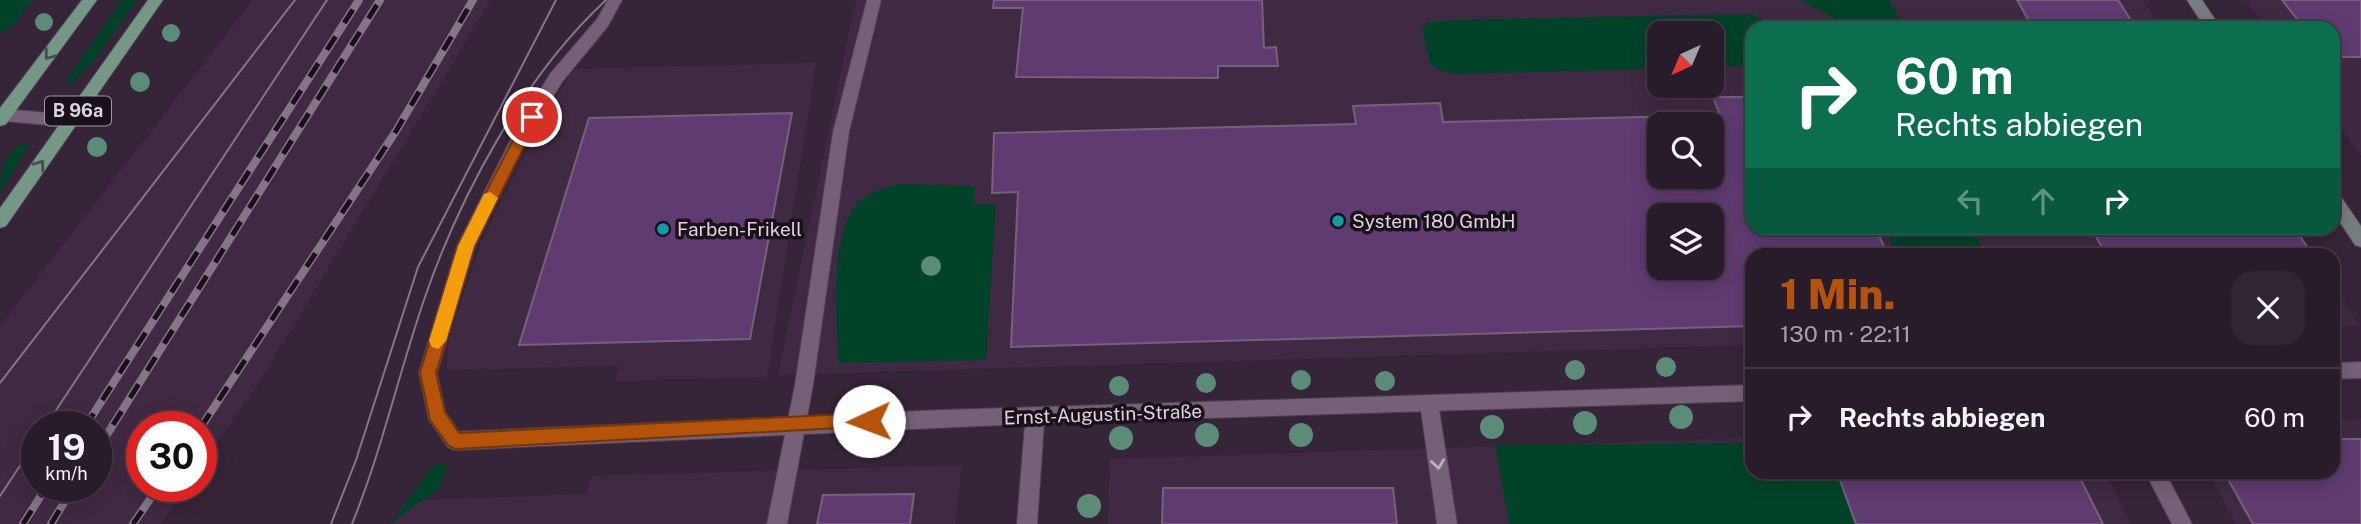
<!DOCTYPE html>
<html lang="de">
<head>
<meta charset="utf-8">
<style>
	:root { --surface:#281c2a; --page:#302532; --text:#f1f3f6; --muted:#a5a1a8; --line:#443a47; --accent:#b45309 }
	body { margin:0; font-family:"Public Sans",sans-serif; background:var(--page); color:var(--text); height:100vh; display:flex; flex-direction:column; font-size:26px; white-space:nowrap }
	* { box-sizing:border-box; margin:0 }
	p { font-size:23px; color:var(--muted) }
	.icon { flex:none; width:38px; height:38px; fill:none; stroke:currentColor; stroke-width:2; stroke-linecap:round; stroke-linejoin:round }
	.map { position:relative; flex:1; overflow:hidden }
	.drawer { position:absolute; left:1745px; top:248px; width:595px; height:231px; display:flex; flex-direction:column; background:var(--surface); border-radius:21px; box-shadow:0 4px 18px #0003,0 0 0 2px var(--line) }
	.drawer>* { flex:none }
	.top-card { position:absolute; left:1745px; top:21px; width:595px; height:214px; border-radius:21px; box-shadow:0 4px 18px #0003,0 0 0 2px var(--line); background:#0b6e4f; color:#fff; overflow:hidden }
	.needle { width:46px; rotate:224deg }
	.tools { position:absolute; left:1647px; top:21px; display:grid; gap:14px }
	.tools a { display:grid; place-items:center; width:77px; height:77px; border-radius:14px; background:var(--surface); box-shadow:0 4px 18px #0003,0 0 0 2px var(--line); font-size:35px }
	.speed { position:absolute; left:21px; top:411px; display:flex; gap:14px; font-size:35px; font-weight:700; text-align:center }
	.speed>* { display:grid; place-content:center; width:91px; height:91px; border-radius:50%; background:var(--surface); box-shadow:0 4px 18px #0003,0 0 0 2px var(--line); line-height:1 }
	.speed small { font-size:18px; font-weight:400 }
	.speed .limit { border:10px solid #d22; background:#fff; color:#111 }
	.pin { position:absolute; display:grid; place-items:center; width:60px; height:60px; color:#fff; margin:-30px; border:4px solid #fff; border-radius:50%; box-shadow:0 2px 7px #0007 }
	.me { position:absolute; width:77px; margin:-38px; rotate:268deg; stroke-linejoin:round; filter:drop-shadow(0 0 5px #0008) }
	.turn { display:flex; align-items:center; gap:24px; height:147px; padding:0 35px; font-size:32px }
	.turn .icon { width:91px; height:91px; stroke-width:2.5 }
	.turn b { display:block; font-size:49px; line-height:60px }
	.lanes { display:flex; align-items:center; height:66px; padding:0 35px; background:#0003; justify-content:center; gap:35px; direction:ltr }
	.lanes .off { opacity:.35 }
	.round { display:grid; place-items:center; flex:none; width:74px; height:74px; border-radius:21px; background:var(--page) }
	.headline { display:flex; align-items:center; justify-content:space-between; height:119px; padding:0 35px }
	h1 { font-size:42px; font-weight:800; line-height:52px; color:var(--accent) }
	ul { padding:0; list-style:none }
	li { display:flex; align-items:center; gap:21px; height:98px; padding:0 35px; border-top:2px solid var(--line) }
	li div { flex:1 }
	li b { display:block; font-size:26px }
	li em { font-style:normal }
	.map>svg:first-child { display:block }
</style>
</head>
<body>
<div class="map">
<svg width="2361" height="524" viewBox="0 0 2361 524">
	<rect width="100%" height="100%" fill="#362538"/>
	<g fill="#402a43" fill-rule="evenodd">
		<path d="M253 0H491L259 382 201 465V427H142V486L186 487 160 524H0V326ZM96 427V486H37V427Z"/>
		<path d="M856 0H2143L2161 28H1752V228H2295L2313 255 1752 256V345L778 375ZM1659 33H1712V86H1659ZM1659 124H1712V177H1659ZM1659 215H1712V268H1659Z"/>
		<polygon points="2246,0 2361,0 2361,156 2333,118 2333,28 2267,28"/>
		<polygon points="816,63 767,377 615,381 619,366 446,370 450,334 482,240 548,109 575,69"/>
		<polygon points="2333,284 2360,326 2333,327"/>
		<polygon points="2361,419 2361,524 2236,524 2208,473 2333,472 2333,420"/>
		<polygon points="1752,438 1752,472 2105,473 2131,524 1108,524 1110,459"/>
		<polygon points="962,465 955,524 390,524 406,501 586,494 592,476"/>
	</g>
	<g fill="#004328">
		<polygon points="0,0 33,0 10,29 0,33"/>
		<polygon points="122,0 137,0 92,63 72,83 64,83"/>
		<polygon points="1800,0 1889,0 1905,28 1854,28"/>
		<polygon points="1752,14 1781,28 1752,28 1752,66 1712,67 1712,33 1659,33 1659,69 1454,74 1442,71 1430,64 1422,30 1427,22 1456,20"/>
		<path d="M24 143 27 144V148L0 193C0 173 3 152 24 143Z"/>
		<path d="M898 184 975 186 974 204H996L986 360 838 363C838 320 828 242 855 206 865 193 884 188 898 184Z"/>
		<polygon points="1885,228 1972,228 1986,255 1897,255"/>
		<polygon points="1752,443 1752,472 1850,473 1869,524 1509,524 1495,445"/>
		<polygon points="448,464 440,488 390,524 433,465"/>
	</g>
	<g fill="#603b71" stroke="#72627a" stroke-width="2" fill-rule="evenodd">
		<polygon points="994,0 1262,0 1264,48 1276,47 1278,66 1218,66 1218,78 1016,77 1023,8 993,8"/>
		<polygon points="2017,0 2118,0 2136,28 2033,28"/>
		<polygon points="2282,0 2361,0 2361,57 2333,57 2333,28 2304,28"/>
		<path d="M1713 97H1752V228H1876L1888 256H1752V326L1011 347 1018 192 992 193 994 133 1356 124 1353 106 1440 103 1443 122 1720 115ZM1659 124H1712V177H1659ZM1659 215H1712V268H1659Z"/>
		<polygon points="792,113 750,339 519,345 589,118"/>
		<polygon points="2091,228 2295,228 2313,256 2107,256"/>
		<polygon points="2333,439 2361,439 2361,524 2253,524 2224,472 2333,472"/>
		<polygon points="1837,472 2077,472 2103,524 1856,524"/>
		<polygon points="1163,488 1393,488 1397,524 1162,524"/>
		<polygon points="914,494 910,524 817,524 823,495"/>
	</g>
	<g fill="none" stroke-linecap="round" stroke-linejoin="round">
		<g stroke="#4f4051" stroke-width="2">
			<g id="lane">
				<polygon points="608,0 622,0 608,26 562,82 527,139 475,246 437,373 445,411 465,441 462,447 455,450 448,447 429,420 419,373 457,246 514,133 550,74 597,19"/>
				<polygon points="867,0 881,0 849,132 813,385 787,524 767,524 795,385 833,132"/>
				<polygon points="4,109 71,115 79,121 71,127 4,121 0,120 0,110"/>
				<polygon points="1429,395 1436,397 1438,403 1457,524 1437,524 1420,403 1422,397"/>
			</g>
		</g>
		<g stroke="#4f4051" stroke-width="2">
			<g id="street">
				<polygon points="2361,362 2361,378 2333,379 2333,363"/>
				<polygon points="1752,385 1752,401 1044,423 1037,524 1017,524 1025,424 455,450 448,447 445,441 448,435 455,432 942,410"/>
				<polygon points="2145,472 2165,472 2192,524 2172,524"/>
			</g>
		</g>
		<g stroke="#4f4051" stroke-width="2">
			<g id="secondary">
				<polygon points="2187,0 2202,0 2221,28 2205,28"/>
				<polygon points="2333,192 2339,194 2361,226 2361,247 2355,245 2333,212"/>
			</g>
		</g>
		<g stroke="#4f4051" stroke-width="2">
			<g id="primary">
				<polygon points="82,0 97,0 6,124 0,126 0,108"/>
				<polygon points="148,0 163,0 6,226 0,228 0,208"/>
			</g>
		</g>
		<use href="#lane" fill="#756177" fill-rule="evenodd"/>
		<use href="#street" fill="#756177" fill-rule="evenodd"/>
		<use href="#secondary" fill="#757d7e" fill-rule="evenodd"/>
		<use href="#primary" fill="#749885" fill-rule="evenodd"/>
		<g stroke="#857687" stroke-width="2">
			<polyline points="0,383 295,0"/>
			<polyline points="45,427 327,0"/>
			<polyline points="0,496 37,440"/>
			<polyline points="331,524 356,460 418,267 556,0"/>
			<path d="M352 524C382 450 399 372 425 297 461 193 525 75 606 0"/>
		</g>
		<g stroke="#857687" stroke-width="8">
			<g id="rail">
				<polyline points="85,427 359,0"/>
				<polyline points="201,427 396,131 473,0"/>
				<polyline points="96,452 380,0"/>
				<polyline points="23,524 47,486"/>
				<polyline points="51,524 74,486"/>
				<polyline points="133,524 159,486"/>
			</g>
		</g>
		<use href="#rail" stroke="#19111a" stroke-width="5" stroke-dasharray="16" stroke-linecap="butt"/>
	</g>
	<g fill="#5b8c77">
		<circle cx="44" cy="22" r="9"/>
		<circle cx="171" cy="33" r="9"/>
		<circle cx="140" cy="82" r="10"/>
		<circle cx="97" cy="147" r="10"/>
		<circle cx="931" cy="266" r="10"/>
		<circle cx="1666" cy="367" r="10"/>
		<circle cx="1575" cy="370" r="10"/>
		<circle cx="1301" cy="380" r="10"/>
		<circle cx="1385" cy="381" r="10"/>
		<circle cx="1206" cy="383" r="10"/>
		<circle cx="1119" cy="386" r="10"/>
		<circle cx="1681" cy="417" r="12"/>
		<circle cx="1585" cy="423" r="12"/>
		<circle cx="1492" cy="427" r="12"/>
		<circle cx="1207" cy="435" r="12"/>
		<circle cx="1301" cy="435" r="12"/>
		<circle cx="1121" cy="438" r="12"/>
		<circle cx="1089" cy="506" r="12"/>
	</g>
	<defs><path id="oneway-chevron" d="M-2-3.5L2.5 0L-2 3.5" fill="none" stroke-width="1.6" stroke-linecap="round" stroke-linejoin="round" transform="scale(1.75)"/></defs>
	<g stroke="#424e4a">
		<use href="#oneway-chevron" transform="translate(49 55) rotate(127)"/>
		<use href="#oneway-chevron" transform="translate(40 165) rotate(-54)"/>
	</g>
	<use stroke="#beb0c0" href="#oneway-chevron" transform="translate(1438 464) rotate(82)"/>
	<polygon fill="#b45309" stroke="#753606" stroke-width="2" points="532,112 539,117 474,246 436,373 445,412 459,433 869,413 878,421 876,426 455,449 449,446 430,420 420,373 458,246 525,117"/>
	<polygon fill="#f59e0b" points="490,192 498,198 474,246 446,341 438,349 432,347 429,341 458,246 484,194"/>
	<g fill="#0f9aa8" stroke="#19111a" stroke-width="2.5">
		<circle cx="1338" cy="221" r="7"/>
		<circle cx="663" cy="229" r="7"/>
	</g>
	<g text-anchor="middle" stroke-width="7" stroke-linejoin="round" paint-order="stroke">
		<rect fill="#19111a" stroke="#a398a4" stroke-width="2" x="45" y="96.5" width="66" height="29" rx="5"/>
		<g font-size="18" font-weight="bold" fill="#ded2df">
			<text x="78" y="117">B 96a</text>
		</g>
		<g font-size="19" fill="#ded2df" stroke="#19111a" text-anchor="start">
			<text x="1352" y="228">System 180 GmbH</text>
			<text x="677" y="236">Farben-Frikell</text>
		</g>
		<g font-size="19" fill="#ded2df" stroke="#19111a">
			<text transform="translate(1103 414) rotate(-2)" y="7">Ernst-Augustin-Straße</text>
		</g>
	</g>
</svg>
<div class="tools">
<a><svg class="needle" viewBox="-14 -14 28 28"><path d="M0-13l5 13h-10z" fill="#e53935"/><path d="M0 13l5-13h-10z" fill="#a5a1a8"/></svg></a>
<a><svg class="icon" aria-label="search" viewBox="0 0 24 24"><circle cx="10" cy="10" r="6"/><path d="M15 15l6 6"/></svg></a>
<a><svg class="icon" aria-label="layers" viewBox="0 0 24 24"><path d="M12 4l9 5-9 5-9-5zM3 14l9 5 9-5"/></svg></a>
</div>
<div class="speed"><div>19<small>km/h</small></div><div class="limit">30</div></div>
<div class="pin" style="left:532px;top:117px;background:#d93025"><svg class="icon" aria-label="arrive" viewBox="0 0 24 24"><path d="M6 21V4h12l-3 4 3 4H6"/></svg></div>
<svg class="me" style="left:869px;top:421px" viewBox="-20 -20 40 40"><circle r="19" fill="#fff"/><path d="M0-13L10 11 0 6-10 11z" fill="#b45309"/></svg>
<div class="top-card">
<div class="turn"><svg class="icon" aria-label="right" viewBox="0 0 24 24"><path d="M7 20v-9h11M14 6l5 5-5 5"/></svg><div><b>60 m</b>Rechts abbiegen</div></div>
<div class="lanes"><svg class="icon off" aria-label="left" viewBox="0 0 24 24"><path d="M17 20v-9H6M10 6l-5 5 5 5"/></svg><svg class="icon off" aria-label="ahead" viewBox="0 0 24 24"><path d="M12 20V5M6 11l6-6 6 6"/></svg><svg class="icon" aria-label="right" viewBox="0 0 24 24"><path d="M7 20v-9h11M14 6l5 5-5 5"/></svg></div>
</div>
<section class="drawer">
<div class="headline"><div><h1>1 Min.</h1><p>130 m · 22:11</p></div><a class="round"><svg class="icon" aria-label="close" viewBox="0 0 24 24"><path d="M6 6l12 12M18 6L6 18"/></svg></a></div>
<ul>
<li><svg class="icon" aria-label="right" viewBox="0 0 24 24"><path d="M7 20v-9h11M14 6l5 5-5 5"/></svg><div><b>Rechts abbiegen</b></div><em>60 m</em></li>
</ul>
</section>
</div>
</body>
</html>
